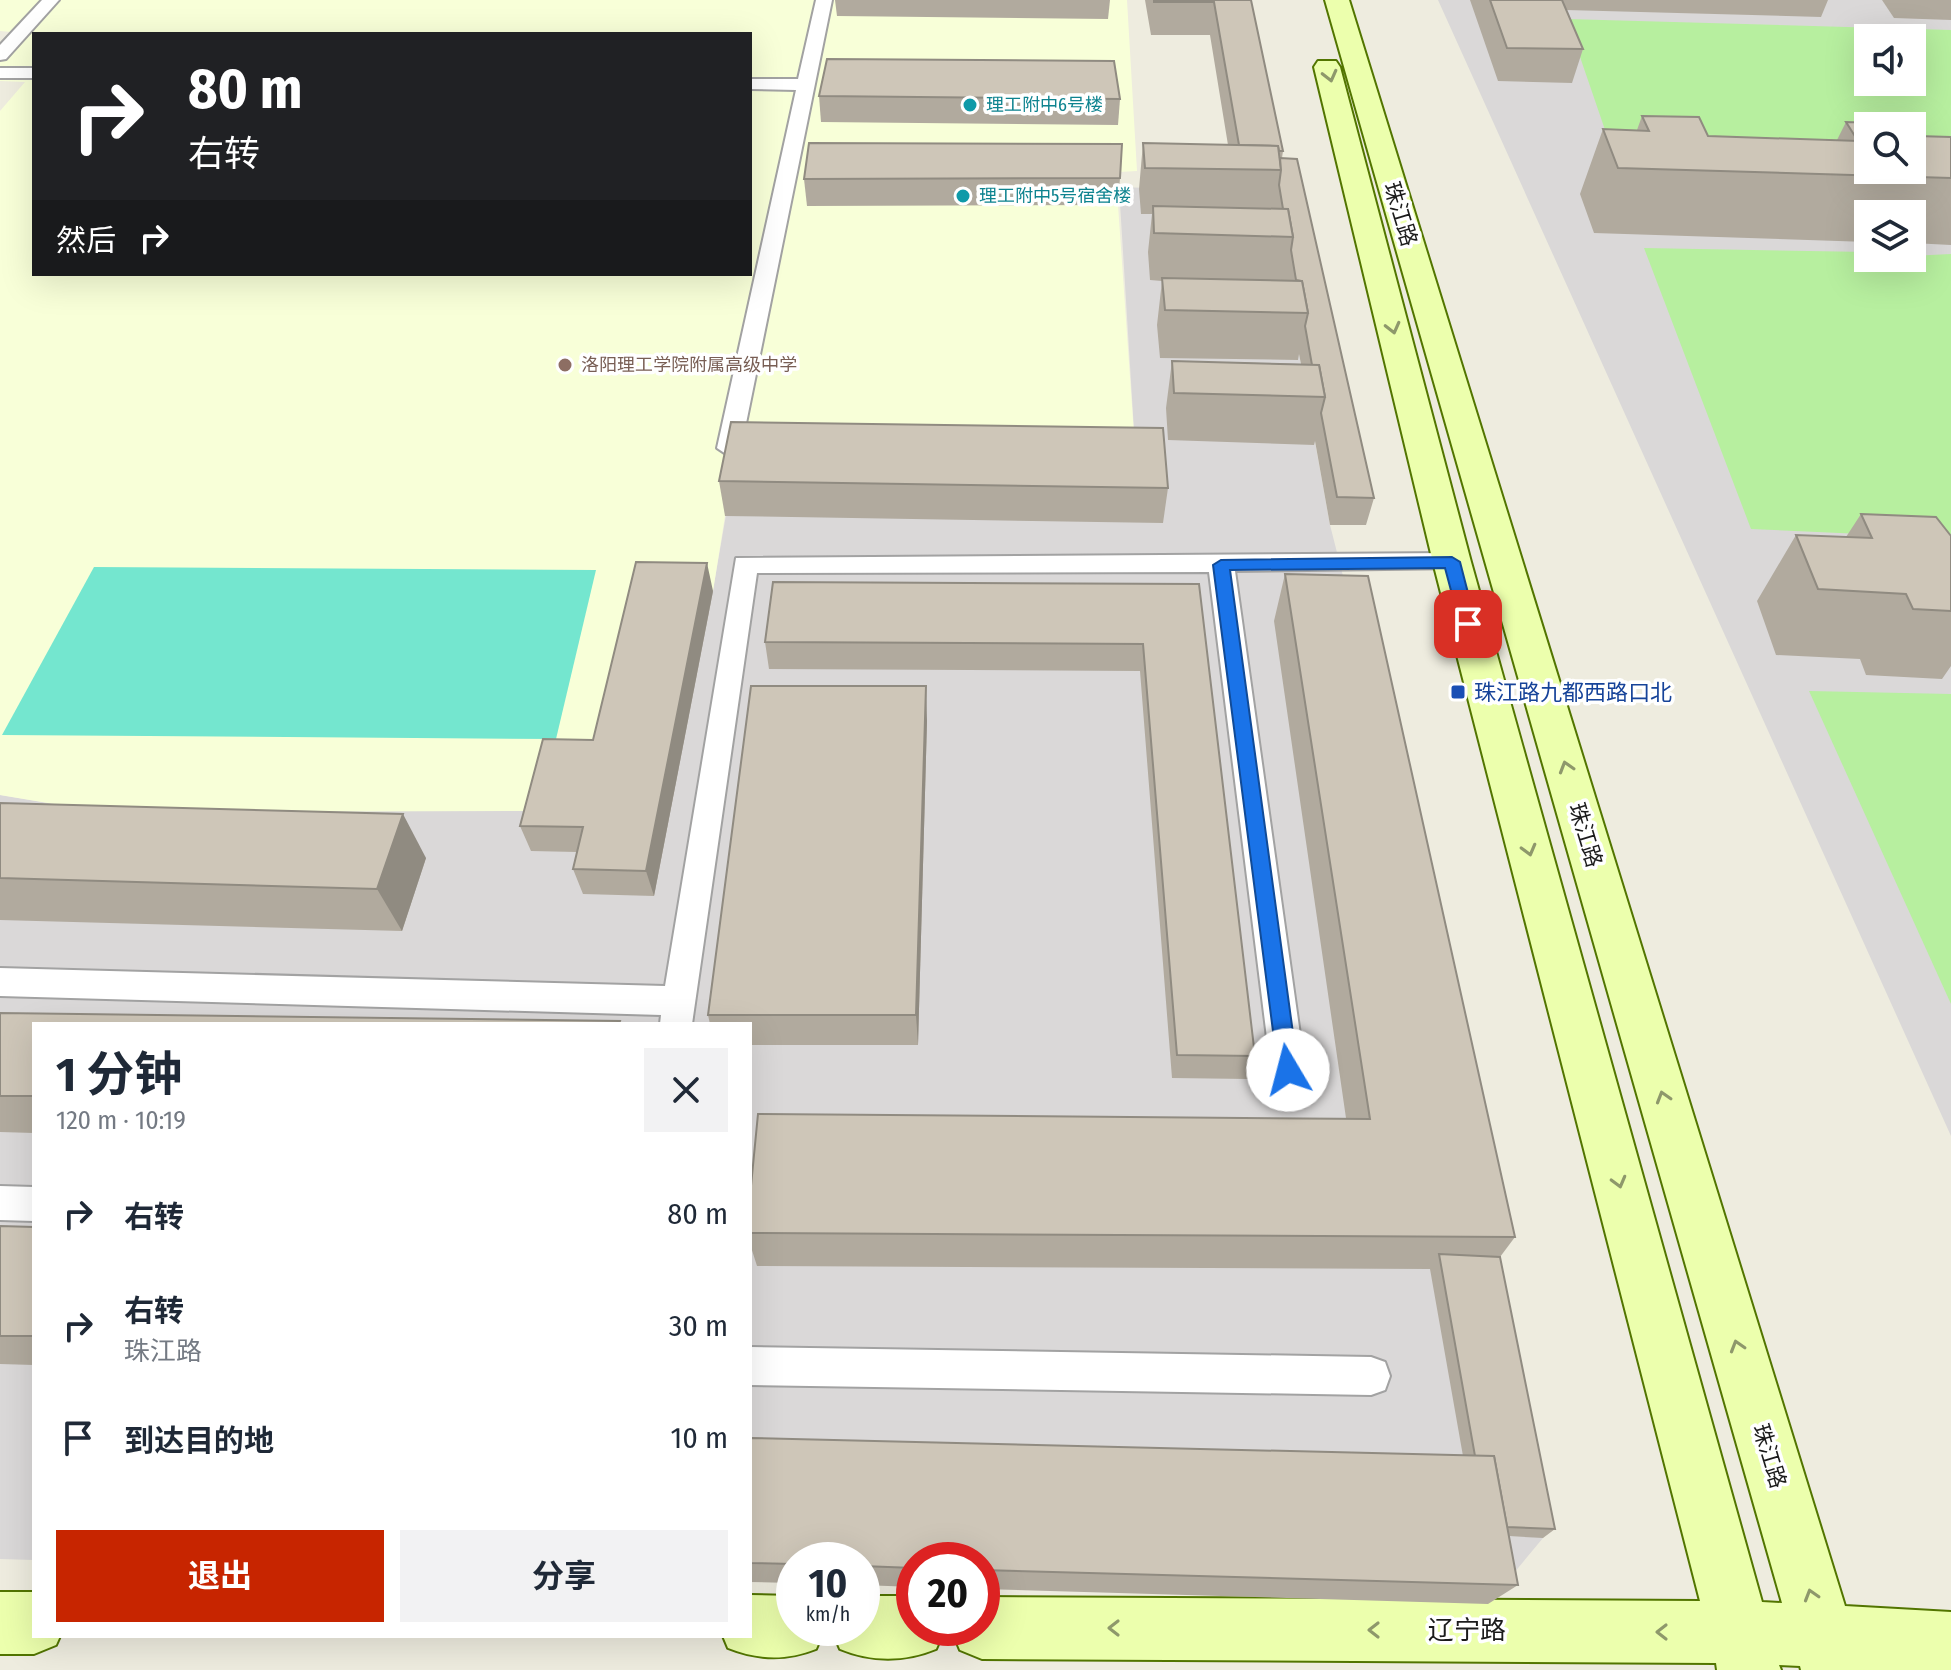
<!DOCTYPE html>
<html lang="zh">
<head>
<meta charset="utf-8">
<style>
	:root { --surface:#fff; --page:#f2f2f3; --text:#1f2937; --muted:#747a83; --accent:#c72500 }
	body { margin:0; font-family:"Fira Sans Condensed","Noto Sans SC",sans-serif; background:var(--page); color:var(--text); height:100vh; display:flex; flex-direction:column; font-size:30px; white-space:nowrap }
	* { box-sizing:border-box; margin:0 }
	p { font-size:26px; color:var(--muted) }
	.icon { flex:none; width:44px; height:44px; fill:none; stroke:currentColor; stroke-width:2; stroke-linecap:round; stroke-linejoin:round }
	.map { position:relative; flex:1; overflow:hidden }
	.side { position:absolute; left:32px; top:1022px; width:720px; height:616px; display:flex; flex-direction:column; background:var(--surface); border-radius:0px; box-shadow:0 8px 32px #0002 }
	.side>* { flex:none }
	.top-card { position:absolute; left:32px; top:32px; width:720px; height:244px; border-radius:0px; box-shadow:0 8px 32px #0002; background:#202124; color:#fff; overflow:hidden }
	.tools { position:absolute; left:1854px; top:24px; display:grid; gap:16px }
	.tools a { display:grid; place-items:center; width:72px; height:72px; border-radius:0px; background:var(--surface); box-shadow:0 8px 32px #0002; font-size:40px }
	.speed { position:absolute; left:776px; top:1542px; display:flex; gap:16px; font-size:40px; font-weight:700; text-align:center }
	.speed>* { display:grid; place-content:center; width:104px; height:104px; border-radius:50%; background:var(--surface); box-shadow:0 8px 32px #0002; line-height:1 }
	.speed small { font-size:20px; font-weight:400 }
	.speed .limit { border:12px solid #d22; background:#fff; color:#111 }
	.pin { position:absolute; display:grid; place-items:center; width:68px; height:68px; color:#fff; margin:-34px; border-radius:16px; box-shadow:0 4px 12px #0006 }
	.me { position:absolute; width:88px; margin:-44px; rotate:352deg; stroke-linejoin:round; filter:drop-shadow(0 0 6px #0008) }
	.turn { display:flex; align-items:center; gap:28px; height:168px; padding:0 24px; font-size:36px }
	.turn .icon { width:104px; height:104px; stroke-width:2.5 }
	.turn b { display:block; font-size:56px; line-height:68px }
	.then { display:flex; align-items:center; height:76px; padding:0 24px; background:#0003; gap:16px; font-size:30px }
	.round { display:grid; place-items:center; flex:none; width:84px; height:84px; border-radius:0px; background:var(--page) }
	.head { display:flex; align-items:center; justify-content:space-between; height:136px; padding:0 24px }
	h1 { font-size:48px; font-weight:700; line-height:60px }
	.button { display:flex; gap:16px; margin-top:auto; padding:16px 24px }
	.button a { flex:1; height:92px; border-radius:0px; background:var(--accent); color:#fff; font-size:32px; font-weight:700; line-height:92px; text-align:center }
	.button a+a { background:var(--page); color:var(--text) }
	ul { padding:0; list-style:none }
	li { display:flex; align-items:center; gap:24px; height:112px; padding:0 24px }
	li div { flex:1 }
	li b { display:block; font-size:30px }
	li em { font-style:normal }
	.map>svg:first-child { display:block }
</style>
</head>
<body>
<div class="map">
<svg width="1951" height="1670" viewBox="0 0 1951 1670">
	<rect width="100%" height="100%" fill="#eeecdf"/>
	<g fill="#dad8d8" fill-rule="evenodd">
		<path d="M1438 0H1951V1136ZM1868 38H1912V82H1868ZM1868 126H1912V170H1868ZM1868 214H1912V258H1868Z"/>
		<polygon points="1119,187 1270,192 1330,525 1355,623 1543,1538 1488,1604 982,1560 794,1560 750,1581 750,1024 34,1024 34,1560 0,1559 0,795 102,812 713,590 736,457 1136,463"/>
	</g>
	<path fill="#f8ffd8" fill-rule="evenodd" d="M0 0H1127L1137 171 1119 172 1118 205 1136 463 725 516 713 591 602 766 541 811 102 812 0 795V111L25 82 0 81V43L11 32 0 31ZM34 34H750V274H34Z"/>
	<g fill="#b7ef9f" fill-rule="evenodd">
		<path d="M1567 19 1951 30V192L1939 174 1615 159ZM1868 38H1912V82H1868ZM1868 126H1912V170H1868Z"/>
		<polygon points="1644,248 1868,252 1868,258 1951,254 1951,538 1751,529"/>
		<polygon points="1809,691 1951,694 1951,1004"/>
	</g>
	<polygon fill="#74e6cf" points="94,567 596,570 556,739 2,735"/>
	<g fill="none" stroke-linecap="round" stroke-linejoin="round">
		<g stroke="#a2a2a2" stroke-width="4">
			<g id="service">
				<polygon points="42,0 59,0 6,59 0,60 0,45"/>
				<polygon points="816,0 832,0 741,448 729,456 717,448 796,90 750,89 750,79 798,79"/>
				<rect x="0" y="68" width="34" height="10"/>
				<polygon points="1452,553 1461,556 1465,562 1461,568 1235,571 1305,1070 1300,1081 1288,1085 1276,1081 1271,1070 1209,572 757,573 692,1024 660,1024 661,1015 0,996 0,968 665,986 736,558"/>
				<polygon points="0,1186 34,1187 34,1221 0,1220"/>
				<polygon points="750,1347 1371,1357 1385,1362 1390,1376 1385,1390 1371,1395 750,1385"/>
			</g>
		</g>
		<g stroke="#527500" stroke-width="4">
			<g id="secondary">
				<polygon points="1325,0 1349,0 1845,1606 1951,1612 1951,1670 1801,1670 1800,1666 1779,1665 1781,1670 1717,1670 1716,1663 982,1659 960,1650 951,1628 982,1628 982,1597 1700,1601 1433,562 1314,67 1318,61 1336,61 1340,67 1471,562 1762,1602 1782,1603"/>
				<polygon points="0,1592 34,1592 34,1636 60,1636 56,1645 34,1654 0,1654"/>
				<path d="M750 1595 794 1596V1628H825L816 1649C786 1661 758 1660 728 1648L723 1636H750Z"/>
				<path d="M862 1596H914V1628H945L936 1649C905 1662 871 1662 840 1649L831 1628H862Z"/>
			</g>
		</g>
		<use href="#service" fill="#fff" fill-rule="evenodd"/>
		<use href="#secondary" fill="#ecffad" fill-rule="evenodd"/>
	</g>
	<g fill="#b1aa9e">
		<polygon points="835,0 1110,0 1108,19 837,16"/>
		<polygon points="1145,0 1251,0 1283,151 1282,158 1374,498 1366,525 1330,525 1315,441 1314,445 1168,440 1166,408 1172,361 1301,364 1299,354 1298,360 1160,358 1157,325 1162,281 1150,280 1148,252 1152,214 1141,214 1139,189 1143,143 1228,145 1210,35 1151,35"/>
		<polygon points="1470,0 1828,0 1821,17 1566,10 1583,49 1572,83 1498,81"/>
		<polygon points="1882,0 1951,0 1951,20 1894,18"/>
		<polygon points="819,96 1120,99 1118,125 821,122"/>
		<polygon points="1642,116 1708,136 1837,140 1846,122 1917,136 1951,137 1951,245 1912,243 1912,214 1868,214 1868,242 1594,233 1580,194 1603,129 1637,130"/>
		<polygon points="1120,178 1118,205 807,206 804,179"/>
		<polygon points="719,481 1168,488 1163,523 725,516"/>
		<polygon points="1861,514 1951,536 1951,666 1942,679 1866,675 1860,659 1776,655 1757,601 1796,535 1846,537"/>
		<polygon points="1285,574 1515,1237 1500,1257 1555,1529 1543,1538 1509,1536 1518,1585 1488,1604 982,1589 982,1560 914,1560 914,1587 862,1585 862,1560 794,1560 794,1583 750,1582 750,1438 1463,1456 1430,1269 757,1266 750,1244 750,1233 1346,1118 1274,621"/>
		<polygon points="1199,584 1255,1056 1248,1079 1172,1078 1140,671 769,669 765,642"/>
		<polygon points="713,591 654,896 583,894 573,869 577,852 531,851 520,826 593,740"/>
		<polygon points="927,721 918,1045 750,1045 750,1024 710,1024 708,1015"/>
		<polygon points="0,803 426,858 402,931 0,920"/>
		<polygon points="0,1013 34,1024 34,1133 0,1132"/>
		<polygon points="0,1226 34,1227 34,1365 0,1364"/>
	</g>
	<g fill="#908b81">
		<polygon points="707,563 713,591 654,896 646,871"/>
		<polygon points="926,686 927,721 918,1045 916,1015"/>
		<polygon points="403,814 426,858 402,931 377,889"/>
	</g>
	<g fill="#cec6b8" stroke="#908b81" stroke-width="2">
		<polygon points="1154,0 1251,0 1283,151 1279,151 1278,146 1239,145 1214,2 1154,2"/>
		<polygon points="1490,0 1562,0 1583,49 1507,48"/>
		<polygon points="827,59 1114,61 1120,99 819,96"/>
		<polygon points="1642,116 1699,117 1708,136 1858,141 1846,122 1908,124 1910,126 1868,126 1868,170 1912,170 1912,129 1917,136 1951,137 1951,178 1618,168 1603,129 1649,131"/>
		<polygon points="809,143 1122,144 1120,178 804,179"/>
		<polygon points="1143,143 1278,146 1281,170 1145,168"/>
		<polygon points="1280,158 1297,159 1374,498 1337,497 1321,413 1325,397 1319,365 1312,365 1305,326 1308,313 1302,281 1296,280 1291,250 1293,237 1288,209 1283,209 1279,185 1281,170"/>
		<polygon points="1153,206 1288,209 1293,237 1154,233"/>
		<polygon points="1162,278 1302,281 1308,313 1165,310"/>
		<polygon points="1172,361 1319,365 1325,397 1174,393"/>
		<polygon points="731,422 1163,428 1168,488 719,481"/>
		<polygon points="1861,514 1936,517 1951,536 1951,611 1913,609 1906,594 1818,589 1796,535 1872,538"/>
		<polygon points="636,562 707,563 646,871 573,869 583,827 520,826 543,739 593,740"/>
		<polygon points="1285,574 1368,576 1515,1237 750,1233 750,1196 758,1114 1370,1119"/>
		<polygon points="773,582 1199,584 1255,1056 1177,1055 1143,644 765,642"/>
		<polygon points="751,686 926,686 916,1015 708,1015"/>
		<polygon points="0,803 403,814 377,889 0,878"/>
		<polygon points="0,1013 620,1021 619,1024 34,1024 34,1096 0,1096"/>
		<polygon points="0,1226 34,1227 34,1336 0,1336"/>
		<polygon points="1439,1254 1500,1257 1555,1529 1507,1527 1494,1456 1475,1456"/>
		<polygon points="750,1438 1494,1456 1518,1585 982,1570 982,1560 914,1560 914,1568 862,1566 862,1560 794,1560 794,1564 750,1563"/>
	</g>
	<defs><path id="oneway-chevron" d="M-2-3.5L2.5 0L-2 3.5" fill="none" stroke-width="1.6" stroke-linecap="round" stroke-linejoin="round" transform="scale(2)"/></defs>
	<g stroke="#8e986b">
		<use href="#oneway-chevron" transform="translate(1330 76) rotate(76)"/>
		<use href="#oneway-chevron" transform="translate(1393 328) rotate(76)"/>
		<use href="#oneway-chevron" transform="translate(1566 767) rotate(-107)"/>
		<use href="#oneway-chevron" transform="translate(1529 850) rotate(75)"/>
		<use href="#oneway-chevron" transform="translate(1663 1097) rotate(-107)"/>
		<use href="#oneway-chevron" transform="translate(1619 1182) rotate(75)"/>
		<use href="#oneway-chevron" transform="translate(1737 1346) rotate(-107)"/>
		<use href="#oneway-chevron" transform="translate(1811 1595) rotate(-107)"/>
		<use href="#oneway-chevron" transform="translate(1114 1628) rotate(-180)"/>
		<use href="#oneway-chevron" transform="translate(1374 1630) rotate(-180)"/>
		<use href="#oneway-chevron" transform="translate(1662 1632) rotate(-180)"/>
	</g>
	<polygon fill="#1a73e8" stroke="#114b97" stroke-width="2" points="1452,557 1460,562 1476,624 1468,629 1460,624 1445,568 1230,570 1298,1070 1295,1076 1288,1079 1281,1076 1278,1070 1213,565 1221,560"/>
	<g fill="#0f9aa8" stroke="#fff" stroke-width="3">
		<circle cx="970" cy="105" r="8"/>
		<circle cx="963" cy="196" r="8"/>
	</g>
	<circle fill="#8d6e63" stroke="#fff" stroke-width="3" cx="565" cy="365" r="8"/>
	<rect fill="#1a4fb4" stroke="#fff" stroke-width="3" x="1450" y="684" width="16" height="16" rx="4"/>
	<g text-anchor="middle" stroke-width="7" stroke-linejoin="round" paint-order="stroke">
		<g font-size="18" fill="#0d838f" stroke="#fff" text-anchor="start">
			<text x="986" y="111">理工附中6号楼</text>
			<text x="979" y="202">理工附中5号宿舍楼</text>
		</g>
		<g font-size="18" fill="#785e54" stroke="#fff" text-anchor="start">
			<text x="581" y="371">洛阳理工学院附属高级中学</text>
		</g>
		<g font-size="22" fill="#1b1b1b" stroke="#fff">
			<text transform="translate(1401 214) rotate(73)" y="8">珠江路</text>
			<text transform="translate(1586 835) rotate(73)" y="8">珠江路</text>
			<text transform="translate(1770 1456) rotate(73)" y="8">珠江路</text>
		</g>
		<g font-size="22" fill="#164399" stroke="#fff" text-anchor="start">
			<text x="1474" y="700">珠江路九都西路口北</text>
		</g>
		<g font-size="26" fill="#1b1b1b" stroke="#fff">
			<text x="1467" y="1639">辽宁路</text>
		</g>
	</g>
</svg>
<div class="tools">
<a><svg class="icon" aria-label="sound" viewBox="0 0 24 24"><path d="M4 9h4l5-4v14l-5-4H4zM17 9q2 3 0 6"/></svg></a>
<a><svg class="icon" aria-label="search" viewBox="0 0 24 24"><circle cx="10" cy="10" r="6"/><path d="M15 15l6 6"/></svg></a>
<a><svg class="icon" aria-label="layers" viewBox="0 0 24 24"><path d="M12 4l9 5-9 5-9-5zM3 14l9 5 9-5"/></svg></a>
</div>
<div class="speed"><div>10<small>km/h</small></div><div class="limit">20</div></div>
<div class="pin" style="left:1468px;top:624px;background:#d93025"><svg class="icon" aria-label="arrive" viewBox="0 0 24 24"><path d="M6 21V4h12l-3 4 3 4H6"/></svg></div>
<svg class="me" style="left:1288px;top:1070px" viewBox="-20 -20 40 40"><circle r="19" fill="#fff"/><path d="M0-13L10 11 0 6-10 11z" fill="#1a73e8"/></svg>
<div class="top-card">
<div class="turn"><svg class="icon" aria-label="right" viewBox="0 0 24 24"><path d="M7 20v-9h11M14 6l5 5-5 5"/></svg><div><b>80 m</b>右转</div></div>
<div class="then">然后<svg class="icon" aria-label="right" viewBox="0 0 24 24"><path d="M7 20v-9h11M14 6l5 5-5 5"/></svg></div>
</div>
<section class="side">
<div class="head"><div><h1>1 分钟</h1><p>120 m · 10:19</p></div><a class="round"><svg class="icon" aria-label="close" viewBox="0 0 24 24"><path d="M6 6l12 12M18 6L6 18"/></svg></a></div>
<ul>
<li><svg class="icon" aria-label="right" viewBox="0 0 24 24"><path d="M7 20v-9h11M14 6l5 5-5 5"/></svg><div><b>右转</b></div><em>80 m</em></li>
<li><svg class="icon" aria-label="right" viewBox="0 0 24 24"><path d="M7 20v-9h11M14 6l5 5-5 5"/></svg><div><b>右转</b><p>珠江路</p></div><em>30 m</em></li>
<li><svg class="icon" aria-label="arrive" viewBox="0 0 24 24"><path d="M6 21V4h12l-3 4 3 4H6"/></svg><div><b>到达目的地</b></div><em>10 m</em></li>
</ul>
<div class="button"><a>退出</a><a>分享</a></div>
</section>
</div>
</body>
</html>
